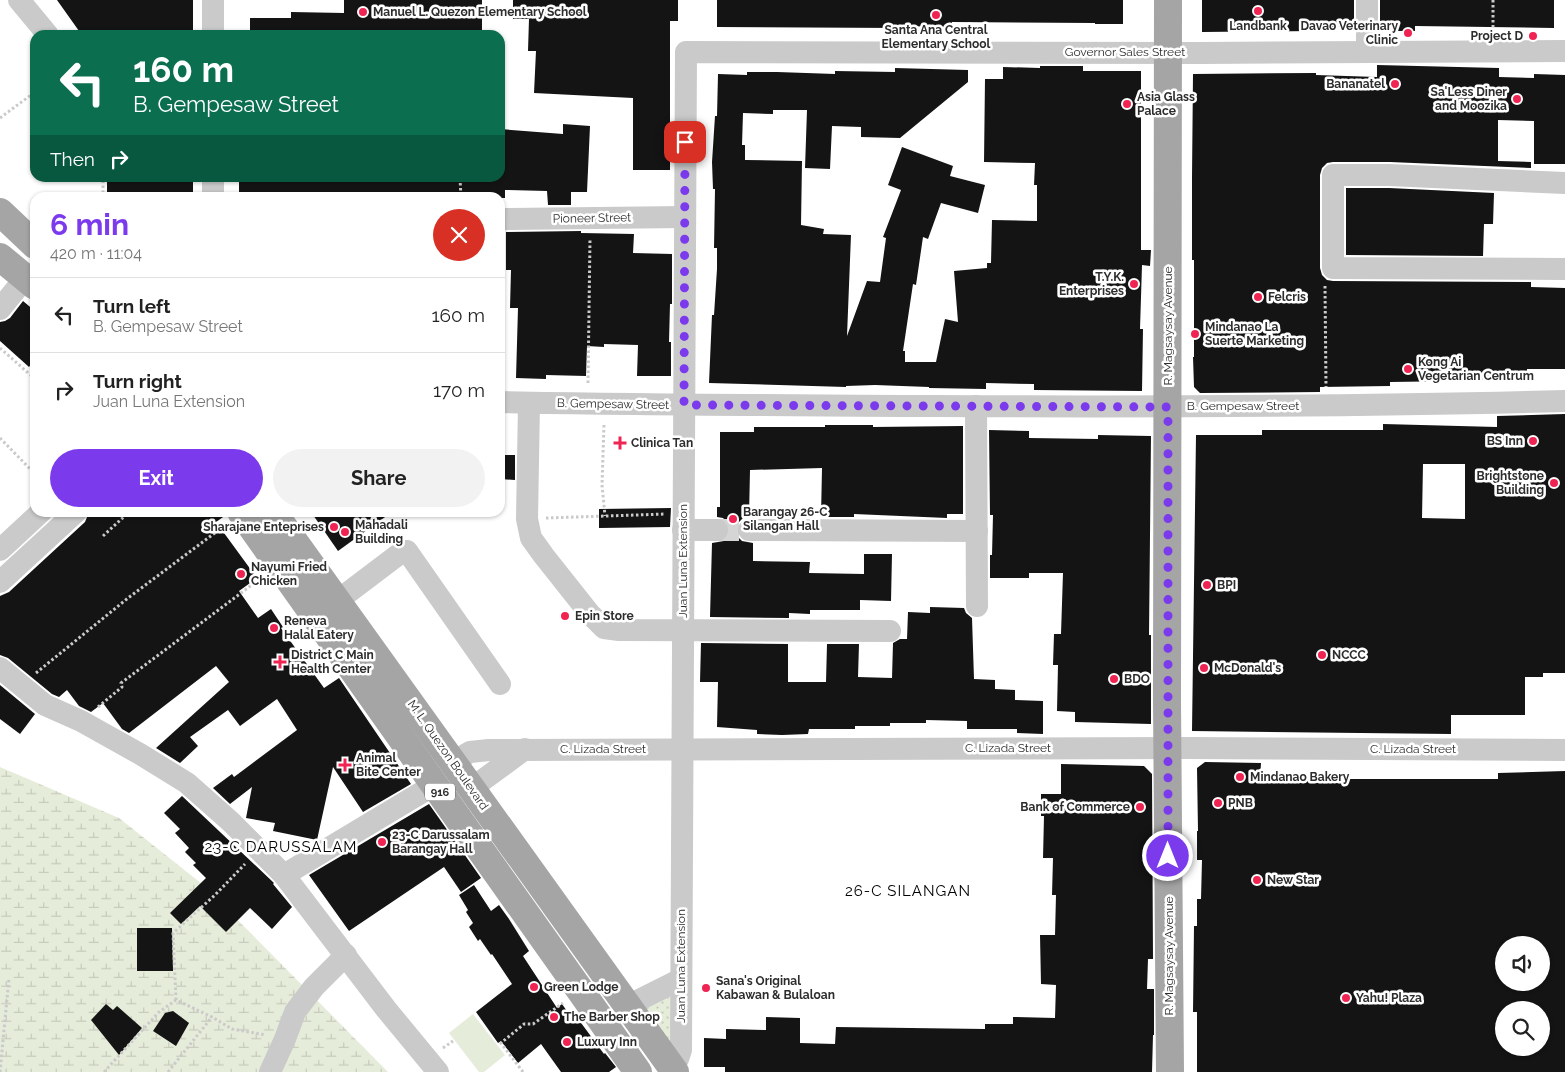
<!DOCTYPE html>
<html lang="en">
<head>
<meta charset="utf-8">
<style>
	:root { --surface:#fff; --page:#f2f2f2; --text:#222; --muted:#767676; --line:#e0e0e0; --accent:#7c3aed }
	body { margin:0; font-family:Raleway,sans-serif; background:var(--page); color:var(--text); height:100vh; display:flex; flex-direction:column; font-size:19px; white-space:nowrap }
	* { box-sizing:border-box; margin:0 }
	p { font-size:16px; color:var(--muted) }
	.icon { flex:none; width:28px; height:28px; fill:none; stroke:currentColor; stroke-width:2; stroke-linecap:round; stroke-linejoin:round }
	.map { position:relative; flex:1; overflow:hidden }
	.details { position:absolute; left:30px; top:192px; width:475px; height:325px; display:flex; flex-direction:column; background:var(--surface); border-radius:15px; box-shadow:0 1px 4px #0004 }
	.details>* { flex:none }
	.top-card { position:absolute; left:30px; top:30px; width:475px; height:152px; border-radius:15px; box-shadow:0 1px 4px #0004; background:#0b6e4f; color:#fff; overflow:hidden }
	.buttons { position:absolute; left:1495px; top:936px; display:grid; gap:10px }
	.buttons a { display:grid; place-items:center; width:55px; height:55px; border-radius:50%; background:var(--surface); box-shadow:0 1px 4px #0004; font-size:25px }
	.pin { position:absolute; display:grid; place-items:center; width:42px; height:42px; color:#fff; margin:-21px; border-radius:10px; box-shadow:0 2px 8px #0006 }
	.me { position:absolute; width:55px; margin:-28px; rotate:0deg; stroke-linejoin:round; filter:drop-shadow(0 0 4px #0008) }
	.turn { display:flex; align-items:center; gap:18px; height:105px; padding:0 20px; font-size:22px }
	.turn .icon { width:65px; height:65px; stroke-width:2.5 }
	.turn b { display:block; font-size:35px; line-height:42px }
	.then { display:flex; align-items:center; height:48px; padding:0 20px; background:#0003; gap:10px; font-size:19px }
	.round { display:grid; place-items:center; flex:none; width:52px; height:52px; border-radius:26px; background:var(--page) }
	.summary { display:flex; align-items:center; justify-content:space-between; height:85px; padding:0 20px }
	h1 { font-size:30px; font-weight:700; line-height:38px; color:var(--accent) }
	.cta { display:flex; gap:10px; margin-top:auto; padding:10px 20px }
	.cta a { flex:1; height:58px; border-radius:30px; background:var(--accent); color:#fff; font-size:20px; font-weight:700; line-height:58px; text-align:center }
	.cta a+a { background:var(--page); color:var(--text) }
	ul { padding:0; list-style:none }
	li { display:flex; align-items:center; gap:15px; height:75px; padding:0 20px; border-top:1px solid var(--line) }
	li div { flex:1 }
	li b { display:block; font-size:19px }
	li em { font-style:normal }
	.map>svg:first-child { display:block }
</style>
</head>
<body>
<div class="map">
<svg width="1565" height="1072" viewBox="0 0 1565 1072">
	<defs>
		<pattern id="wetland-marsh" width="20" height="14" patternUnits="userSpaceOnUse" patternTransform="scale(1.25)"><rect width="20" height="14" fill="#e6ecda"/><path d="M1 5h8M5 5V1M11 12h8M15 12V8" fill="none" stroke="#c6cbbb"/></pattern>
		<pattern id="park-dots" width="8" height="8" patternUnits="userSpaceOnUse" patternTransform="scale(1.25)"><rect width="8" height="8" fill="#e6ecda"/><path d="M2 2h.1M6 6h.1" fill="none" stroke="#c6cbbb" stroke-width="1.8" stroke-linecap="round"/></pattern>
	</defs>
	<rect width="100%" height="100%" fill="#fff"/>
	<polygon fill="#e6ecda" points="473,1014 505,1055 484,1072 479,1072 449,1033"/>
	<polygon fill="url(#wetland-marsh)" points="0,767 119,818 202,884 388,1072 0,1072"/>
	<polygon fill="url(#park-dots)" points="674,986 676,1054 635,1007"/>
	<g fill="#141414" fill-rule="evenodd">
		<polygon points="57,0 193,0 193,35 168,35 168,33 107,34 107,31 79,31"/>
		<polygon points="344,0 482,0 482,35 250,35 250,18 291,18 291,12 344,13"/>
		<polygon points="513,0 678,0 678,21 670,21 670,170 633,170 633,98 534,93 536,51 528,51 529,19 513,19"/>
		<polygon points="717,0 1123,0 1123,24 1095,24 1095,23 952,22 952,27 900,26 900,28 717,27"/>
		<polygon points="1202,0 1354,0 1354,27 1312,26 1312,31 1202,32"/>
		<polygon points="1380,0 1554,0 1554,28 1415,26 1415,31 1380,31"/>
		<polygon points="1377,65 1499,68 1499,77 1534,78 1534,74 1565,75 1565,164 1534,164 1534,121 1498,120 1498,161 1531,162 1531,168 1390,162 1333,162 1327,163 1322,168 1320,175 1320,268 1322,275 1327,280 1333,281 1531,282 1531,287 1565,288 1565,369 1527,369 1527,380 1457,379 1458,381 1390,382 1390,386 1320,387 1320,392 1200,393 1194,387 1193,357 1194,357 1194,260 1192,260 1192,177 1193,74 1316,73 1316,75 1377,77"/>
		<polygon points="1040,66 1083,66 1083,71 1141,71 1141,250 1151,250 1150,266 1142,265 1140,329 1143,329 1142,391 1034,390 1034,384 986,383 986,389 929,388 929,387 875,385 846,386 846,387 709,383 712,315 714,315 717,269 717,248 714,248 715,189 713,189 712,162 715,116 717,116 718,74 747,75 747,72 777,72 835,74 835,71 895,72 895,68 968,70 968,82 900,138 861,137 861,127 832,126 830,169 805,168 807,110 773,110 773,114 743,113 742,145 745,145 745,160 802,161 801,225 824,229 823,234 851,235 847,336 867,281 880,282 886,238 883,237 901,190 888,185 902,147 953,166 950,176 985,185 978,213 941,203 928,239 923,237 916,285 913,284 903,351 905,351 905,362 936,362 945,319 958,322 954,271 987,268 987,263 991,263 992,220 1037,221 1037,185 1034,185 1035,163 984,162 985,79 1003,79 1003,67 1040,68"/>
		<polygon points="563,124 590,126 587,192 571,192 571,205 548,205 547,191 505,190 505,198 426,198 387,195 360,195 360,198 239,198 239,178 500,178 500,129 563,134"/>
		<rect x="107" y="178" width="86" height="20"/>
		<polygon points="1346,188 1389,188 1494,193 1493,224 1484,224 1483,256 1346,255"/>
		<polygon points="581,231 581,233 634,234 633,253 672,254 672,304 670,304 669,342 671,342 671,376 637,376 638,345 604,344 604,347 587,346 586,376 546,375 546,379 516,378 518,308 510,308 511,270 506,270 506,232"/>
		<polygon points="23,301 35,311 35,359 29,367 0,341 0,322 5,321 10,318"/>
		<path d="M1565 414V673H1543V677H1525V715H1451V734L1192 731 1196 435H1262V430H1383V424L1497 427V416ZM1423 464H1465V519L1422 518Z"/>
		<polygon points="825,425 873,425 873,427 963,426 963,514 947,514 947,518 854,514 854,517 821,517 822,468 750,470 749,517 743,518 738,523 736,530 738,537 742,541 753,543 753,561 810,562 809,573 864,574 864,554 892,554 891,601 860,600 860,610 810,610 810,614 789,613 789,618 710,617 712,543 724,541 729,536 730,530 728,523 723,518 717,517 717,507 720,507 720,432 754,432 754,427 825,427"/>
		<polygon points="989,430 1029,431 1029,438 1098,439 1098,435 1151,436 1149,635 1151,635 1151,724 1075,722 1075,712 1057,711 1058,665 1053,665 1054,634 1061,634 1063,573 1029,573 1029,578 990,578 990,555 992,555 993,515 990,515"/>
		<polygon points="500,455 515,455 515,480 500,479"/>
		<polygon points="671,508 670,527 599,528 599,509"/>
		<polygon points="89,512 226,512 226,515 216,522 257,578 239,591 258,618 271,609 283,627 281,628 324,688 339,678 411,784 363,812 333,767 317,840 273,831 275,823 246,818 252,787 230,804 213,788 232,774 234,777 297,730 277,699 240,726 228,710 190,737 198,746 180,763 156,748 229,682 216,666 129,733 122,729 103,703 91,712 79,706 67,690 59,697 52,694 8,658 0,655 0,596 9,592 85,522"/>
		<polygon points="311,512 392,512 338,551"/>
		<polygon points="930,607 964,608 966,613 972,618 974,679 995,680 995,689 1015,690 1015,700 1043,701 1043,734 1017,733 1017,729 967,729 967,721 926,720 926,723 890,723 890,726 855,726 855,729 809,729 808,734 782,735 757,734 757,730 717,727 718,682 700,682 701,643 788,644 788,682 826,682 827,644 859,644 858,677 892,678 893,643 900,639 907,639 908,612 930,613"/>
		<polygon points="0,685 35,714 20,734 0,719"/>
		<path d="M1205 762 1261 763 1260 779H1498V773L1565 771V1072H1197V1012H1193L1194 926H1197V899H1201L1202 860H1197V831H1198L1197 768ZM1504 945H1541L1543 982H1504ZM1504 1010H1541V1048H1504Z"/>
		<polygon points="1061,764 1144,766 1152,774 1153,959 1148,959 1147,989 1154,989 1154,1035 1153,1035 1152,1072 725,1072 725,1067 704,1067 704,1038 726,1039 726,1029 766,1030 766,1017 800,1018 800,1043 835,1044 836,1027 985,1029 985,1024 1013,1024 1013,1017 1055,1018 1056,985 1041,984 1040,935 1055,935 1056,895 1052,895 1053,858 1043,858 1044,816 1041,816 1041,794 1061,794"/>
		<polygon points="182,796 274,883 273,884 292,907 272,929 250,908 226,932 200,906 181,924 170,913 206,878 193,865 196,863 185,852 189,848 175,833 180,829 164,813"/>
		<polygon points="429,804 481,878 461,892 444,867 349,931 309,875"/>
		<polygon points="474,885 491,911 499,905 509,919 529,951 523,956 557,1008 562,1004 569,1014 573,1012 604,1054 605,1053 616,1067 609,1072 561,1072 541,1044 518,1063 501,1041 498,1043 476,1012 512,984 492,954 491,955 480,939 478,941 469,927 473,923 466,912 468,910 459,895"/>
		<polygon points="137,928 172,928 173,971 137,971"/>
		<polygon points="106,1004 113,1010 117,1006 142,1028 119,1055 91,1020"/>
		<polygon points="173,1011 189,1023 176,1046 153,1031 165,1013"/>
	</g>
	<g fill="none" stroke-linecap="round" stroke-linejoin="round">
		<polyline stroke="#d5d5d5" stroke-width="22" stroke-dasharray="22 11" stroke-linecap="butt" points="717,530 749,530"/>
		<g stroke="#cacaca" stroke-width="3" stroke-dasharray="2.5 2.5" stroke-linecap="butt">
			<polyline points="1493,0 1493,32"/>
			<polyline points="0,118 35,92"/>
			<polyline points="460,178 461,198"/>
			<polyline points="103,198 103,178"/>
			<polyline points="1325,286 1326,387"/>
			<polyline points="0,348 35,379"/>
			<polyline points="500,380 503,240"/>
			<polyline points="588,383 590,239"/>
			<polyline points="604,425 602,485 605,516"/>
			<polyline points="0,438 35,474"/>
			<polyline points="546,518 665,514"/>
			<polyline points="103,536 129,512"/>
			<polyline points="36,673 128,598 224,526"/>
			<polyline points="98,707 122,687 121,683 261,578"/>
			<polyline points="176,1000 173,933 215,895 245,864"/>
			<polyline points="443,1048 453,1041"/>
			<polyline points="0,1072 9,978"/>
			<polyline points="104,1072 159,1012 176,1000 212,1017 232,1029 266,1035"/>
			<polyline points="168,1072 212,1017"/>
			<polyline points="523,1072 501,1043 524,1024 533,1024 563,1003"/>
		</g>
		<g stroke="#cacaca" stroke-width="22">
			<polyline points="19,0 48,35"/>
			<polyline points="213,0 213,35"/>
			<polyline points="1367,52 1367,0"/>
			<polyline points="213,178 213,198"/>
			<polyline points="1565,183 1389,175 1333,175 1333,268 1565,269"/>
			<polyline points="500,219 685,217"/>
			<polyline points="0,309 26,277"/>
			<path d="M500 402C644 405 789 405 934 406 1144 407 1355 407 1565 401"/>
			<polyline points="529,403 527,519 531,538 544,556 590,614 604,628 619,630 890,631"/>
			<polyline points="976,406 977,606"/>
			<polyline points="683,530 717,530"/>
			<polyline points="749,530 977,531"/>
			<polyline points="0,550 41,512"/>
			<polyline points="0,582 76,512"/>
			<polyline points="337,601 403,551 407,551 500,684"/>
			<polyline points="0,668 45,705 81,721 140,754 187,783 231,822 284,875 386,1009 438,1072"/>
			<polyline points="453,762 470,752 489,750 1187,748 1565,750"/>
			<polyline points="472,788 525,749"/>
			<polyline points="284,875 434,785"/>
			<polyline points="627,1006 681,979"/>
			<polyline points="671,1066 678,1059 681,1050 686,52 1201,53 1565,51"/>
			<polyline points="270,1072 285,1039 295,1012 314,987 346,955"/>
		</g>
		<g stroke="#a5a5a5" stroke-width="28">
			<polyline points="1168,0 1167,702 1170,1072"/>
			<polyline points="0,212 35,245"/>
			<polyline points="0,257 35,286"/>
			<polyline points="241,512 638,1072"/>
			<polyline points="273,512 675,1072"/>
		</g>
	</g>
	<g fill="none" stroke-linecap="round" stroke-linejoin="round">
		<polyline stroke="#7c3aed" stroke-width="9" stroke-dasharray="0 16.2" points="685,142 684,405 1168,407 1168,856"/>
	</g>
	<g fill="#ef2452" stroke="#fff" stroke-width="2">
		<circle cx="1258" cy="11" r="5"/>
		<circle cx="363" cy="12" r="5"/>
		<circle cx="936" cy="15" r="5"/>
		<circle cx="1408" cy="33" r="5"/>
		<circle cx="1533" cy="36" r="5"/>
		<circle cx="1395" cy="84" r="5"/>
		<circle cx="1517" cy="99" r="5"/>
		<circle cx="1127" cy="104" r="5"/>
		<circle cx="1134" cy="284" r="5"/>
		<circle cx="1258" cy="297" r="5"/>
		<circle cx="1195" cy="334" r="5"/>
		<circle cx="1408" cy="369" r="5"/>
		<circle cx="1533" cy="441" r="5"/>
		<path d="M617.5 435.5h5v5h5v5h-5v5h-5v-5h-5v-5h5z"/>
		<circle cx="1554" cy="483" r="5"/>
		<circle cx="733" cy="519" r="5"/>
		<circle cx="334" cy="527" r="5"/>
		<circle cx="345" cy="532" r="5"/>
		<circle cx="241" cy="574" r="5"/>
		<circle cx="1207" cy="585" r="5"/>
		<circle cx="565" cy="616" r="5"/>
		<circle cx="274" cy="628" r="5"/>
		<circle cx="1322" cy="655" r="5"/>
		<path d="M277.5 654.5h5v5h5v5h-5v5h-5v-5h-5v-5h5z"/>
		<circle cx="1204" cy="668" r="5"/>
		<circle cx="1114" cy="679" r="5"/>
		<path d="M342.5 757.5h5v5h5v5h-5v5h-5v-5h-5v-5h5z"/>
		<circle cx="1240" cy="777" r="5"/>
		<circle cx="1218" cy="803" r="5"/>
		<circle cx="1140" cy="807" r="5"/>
		<circle cx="382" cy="842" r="5"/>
		<circle cx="1257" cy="880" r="5"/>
		<circle cx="534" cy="987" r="5"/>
		<circle cx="706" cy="988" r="5"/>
		<circle cx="1346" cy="998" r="5"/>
		<circle cx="554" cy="1017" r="5"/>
		<circle cx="567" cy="1042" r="5"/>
	</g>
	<g text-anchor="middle" stroke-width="5" stroke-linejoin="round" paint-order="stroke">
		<rect fill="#fff" stroke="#6c6c6c" stroke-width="1" x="425" y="783.5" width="30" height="17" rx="4"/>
		<g font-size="11" font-weight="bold" fill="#2d2d2d">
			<text x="440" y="796">916</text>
		</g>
		<g font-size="12" font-weight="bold" fill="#2d2d2d" stroke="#fff" text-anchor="start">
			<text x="373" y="16">Manuel L. Quezon Elementary School</text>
			<text x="1258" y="30" text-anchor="middle">Landbank</text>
			<text x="1398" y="30" text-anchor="end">Davao Veterinary<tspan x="1398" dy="14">Clinic</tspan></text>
			<text x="936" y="34" text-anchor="middle">Santa Ana Central<tspan x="936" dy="14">Elementary School</tspan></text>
			<text x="1523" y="40" text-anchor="end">Project D</text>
			<text x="1385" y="88" text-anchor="end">Bananatel</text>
			<text x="1507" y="96" text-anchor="end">Sa'Less Diner<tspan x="1507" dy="14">and Moozika</tspan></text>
			<text x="1137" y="101">Asia Glass<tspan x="1137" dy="14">Palace</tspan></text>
			<text x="1124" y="281" text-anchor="end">T.Y.K.<tspan x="1124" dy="14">Enterprises</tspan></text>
			<text x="1268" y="301">Felcris</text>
			<text x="1205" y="331">Mindanao La<tspan x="1205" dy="14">Suerte Marketing</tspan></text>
			<text x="1418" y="366">Kong Ai<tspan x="1418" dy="14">Vegetarian Centrum</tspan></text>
			<text x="1523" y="445" text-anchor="end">BS Inn</text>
			<text x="631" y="447">Clinica Tan</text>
			<text x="1544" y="480" text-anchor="end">Brightstone<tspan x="1544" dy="14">Building</tspan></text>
			<text x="743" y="516">Barangay 26-C<tspan x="743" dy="14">Silangan Hall</tspan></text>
			<text x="355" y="529">Mahadali<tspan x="355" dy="14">Building</tspan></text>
			<text x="324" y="531" text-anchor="end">Sharajane Enteprises</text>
			<text x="251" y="571">Nayumi Fried<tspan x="251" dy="14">Chicken</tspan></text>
			<text x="1217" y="589">BPI</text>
			<text x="575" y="620">Epin Store</text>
			<text x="284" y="625">Reneva<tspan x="284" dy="14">Halal Eatery</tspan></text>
			<text x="291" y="659">District C Main<tspan x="291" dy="14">Health Center</tspan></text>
			<text x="1332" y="659">NCCC</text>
			<text x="1214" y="672">McDonald's</text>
			<text x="1124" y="683">BDO</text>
			<text x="356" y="762">Animal<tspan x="356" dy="14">Bite Center</tspan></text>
			<text x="1250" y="781">Mindanao Bakery</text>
			<text x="1228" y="807">PNB</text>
			<text x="1130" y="811" text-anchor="end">Bank of Commerce</text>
			<text x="392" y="839">23-C Darussalam<tspan x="392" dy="14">Barangay Hall</tspan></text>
			<text x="1267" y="884">New Star</text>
			<text x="716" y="985">Sana's Original<tspan x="716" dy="14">Kabawan &amp; Bulaloan</tspan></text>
			<text x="544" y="991">Green Lodge</text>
			<text x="1356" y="1002">Yahu! Plaza</text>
			<text x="564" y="1021">The Barber Shop</text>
			<text x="577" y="1046">Luxury Inn</text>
		</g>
		<g font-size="12" fill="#2d2d2d" stroke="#fff">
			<text x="1125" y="56">Governor Sales Street</text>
			<text transform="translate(592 218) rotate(-1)" y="4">Pioneer Street</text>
			<text transform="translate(1168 326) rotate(-90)" y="4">R. Magsaysay Avenue</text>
			<text transform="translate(613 404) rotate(1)" y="4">B. Gempesaw Street</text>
			<text x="1243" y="410">B. Gempesaw Street</text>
			<text transform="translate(683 561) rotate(-90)" y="4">Juan Luna Extension</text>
			<text x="1008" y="752">C. Lizada Street</text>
			<text x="603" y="753">C. Lizada Street</text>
			<text x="1413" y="753">C. Lizada Street</text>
			<text transform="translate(448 755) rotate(55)" y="4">M. L. Quezon Boulevard</text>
			<text transform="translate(1169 956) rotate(-90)" y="4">R. Magsaysay Avenue</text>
			<text transform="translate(681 966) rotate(-90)" y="4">Juan Luna Extension</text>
		</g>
		<g font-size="15" letter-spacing="1" fill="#000" stroke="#fff">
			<text x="281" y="852">23-C DARUSSALAM</text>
			<text x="908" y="896">26-C SILANGAN</text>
		</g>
	</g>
</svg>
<div class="buttons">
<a><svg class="icon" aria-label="sound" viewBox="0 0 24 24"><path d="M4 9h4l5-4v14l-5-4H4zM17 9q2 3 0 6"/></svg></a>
<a><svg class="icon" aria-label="search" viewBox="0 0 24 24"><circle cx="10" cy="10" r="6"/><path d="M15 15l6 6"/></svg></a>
</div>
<div class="pin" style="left:685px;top:142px;background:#d93025"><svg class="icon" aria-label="arrive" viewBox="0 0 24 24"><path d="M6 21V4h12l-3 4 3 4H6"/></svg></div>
<svg class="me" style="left:1168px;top:856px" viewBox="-20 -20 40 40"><circle r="17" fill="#7c3aed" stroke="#fff" stroke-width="3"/><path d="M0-11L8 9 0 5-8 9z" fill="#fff"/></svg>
<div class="top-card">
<div class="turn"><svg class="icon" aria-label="left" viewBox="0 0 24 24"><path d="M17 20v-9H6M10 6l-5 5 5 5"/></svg><div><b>160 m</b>B. Gempesaw Street</div></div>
<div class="then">Then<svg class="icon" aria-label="right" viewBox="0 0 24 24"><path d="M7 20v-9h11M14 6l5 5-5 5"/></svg></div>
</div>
<section class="details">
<div class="summary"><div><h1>6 min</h1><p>420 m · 11:04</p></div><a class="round" style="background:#d93025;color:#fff"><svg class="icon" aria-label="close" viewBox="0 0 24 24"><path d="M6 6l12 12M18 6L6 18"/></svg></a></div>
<ul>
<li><svg class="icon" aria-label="left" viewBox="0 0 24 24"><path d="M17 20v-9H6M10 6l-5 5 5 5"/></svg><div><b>Turn left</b><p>B. Gempesaw Street</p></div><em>160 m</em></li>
<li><svg class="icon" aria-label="right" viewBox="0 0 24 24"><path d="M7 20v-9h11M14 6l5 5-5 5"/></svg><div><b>Turn right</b><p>Juan Luna Extension</p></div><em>170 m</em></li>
</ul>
<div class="cta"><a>Exit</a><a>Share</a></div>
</section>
</div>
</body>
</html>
